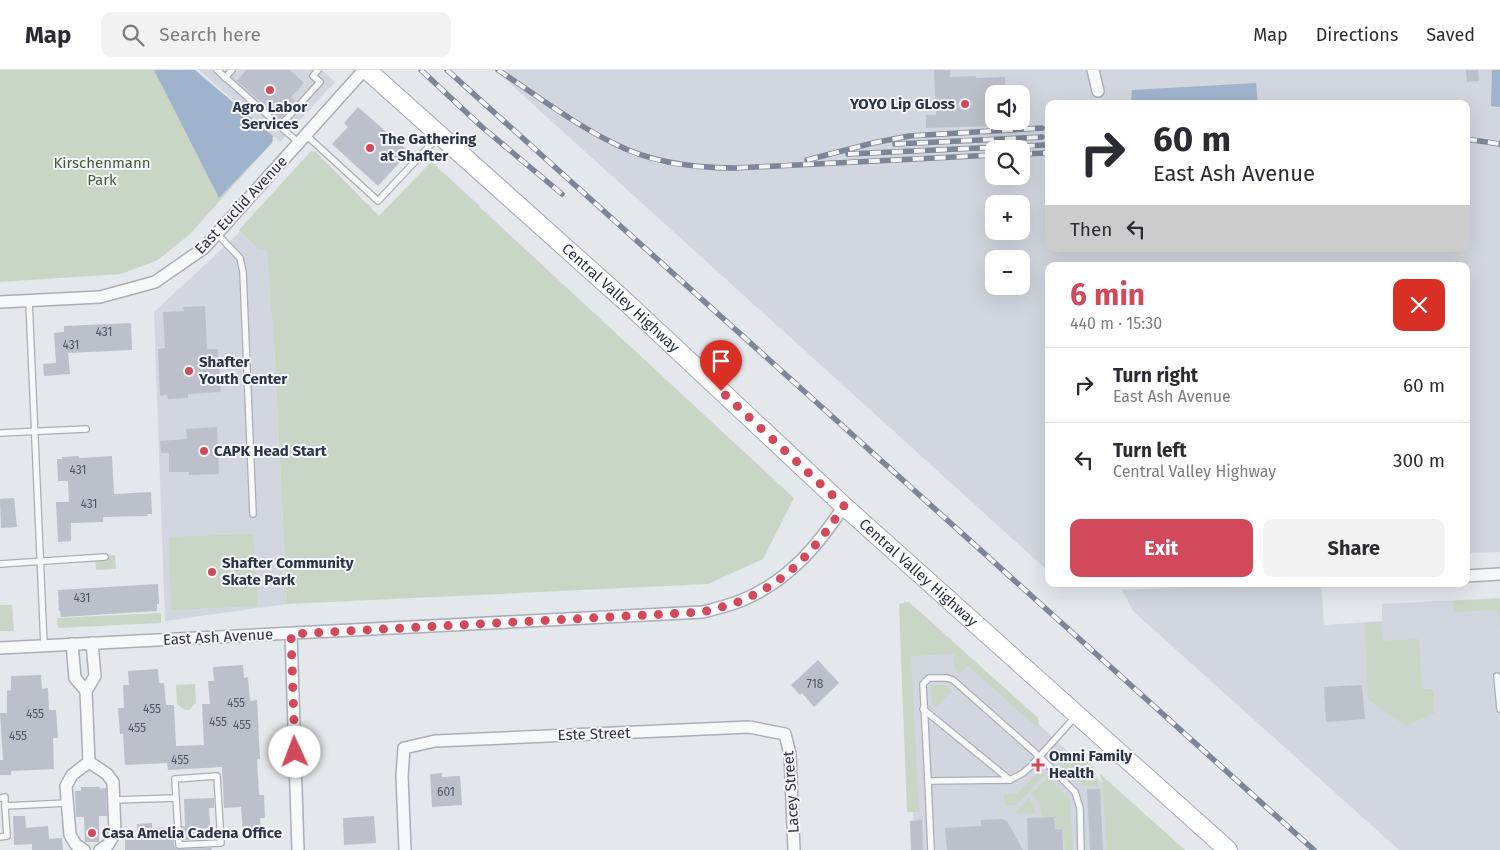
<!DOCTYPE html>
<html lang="en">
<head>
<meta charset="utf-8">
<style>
	:root { --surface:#fff; --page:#f2f2f3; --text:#2b2b33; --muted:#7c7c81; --line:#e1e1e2; --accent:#d1495b }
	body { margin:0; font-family:"Fira Sans",sans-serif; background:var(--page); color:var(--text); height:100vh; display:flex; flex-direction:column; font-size:19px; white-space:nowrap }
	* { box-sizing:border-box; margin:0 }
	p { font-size:16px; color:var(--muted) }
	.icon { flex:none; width:28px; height:28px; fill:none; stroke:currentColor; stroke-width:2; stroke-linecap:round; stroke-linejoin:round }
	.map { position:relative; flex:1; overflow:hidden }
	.sheet { position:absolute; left:1045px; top:192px; width:425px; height:325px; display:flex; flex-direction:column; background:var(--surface); border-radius:10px; box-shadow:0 5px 20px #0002 }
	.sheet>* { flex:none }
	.banner { position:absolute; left:1045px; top:30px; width:425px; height:152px; border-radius:10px; box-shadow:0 5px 20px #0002; background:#fff; color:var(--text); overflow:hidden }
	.controls { position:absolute; left:985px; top:15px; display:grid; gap:10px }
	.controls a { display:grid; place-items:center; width:45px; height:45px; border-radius:10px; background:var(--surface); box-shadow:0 5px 20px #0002; font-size:25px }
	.pin { position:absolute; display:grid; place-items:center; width:42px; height:42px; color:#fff; margin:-51px -21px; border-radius:50% 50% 50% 0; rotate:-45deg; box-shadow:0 0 5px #0007 }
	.pin .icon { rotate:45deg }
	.me { position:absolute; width:55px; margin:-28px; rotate:358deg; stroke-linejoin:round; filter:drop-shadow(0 0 4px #0008) }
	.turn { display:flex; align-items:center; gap:18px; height:105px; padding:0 25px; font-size:22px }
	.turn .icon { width:65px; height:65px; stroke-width:2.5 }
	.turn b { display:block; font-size:35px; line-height:42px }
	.then { display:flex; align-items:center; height:48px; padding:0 25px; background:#0003; gap:10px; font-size:19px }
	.round { display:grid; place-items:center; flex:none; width:52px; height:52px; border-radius:10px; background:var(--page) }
	.overview { display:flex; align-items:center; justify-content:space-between; height:85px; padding:0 25px }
	h1 { font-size:30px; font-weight:700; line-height:38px; color:var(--accent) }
	.button { display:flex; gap:10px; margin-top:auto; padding:10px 25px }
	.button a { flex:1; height:58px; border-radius:10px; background:var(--accent); color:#fff; font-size:20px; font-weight:700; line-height:58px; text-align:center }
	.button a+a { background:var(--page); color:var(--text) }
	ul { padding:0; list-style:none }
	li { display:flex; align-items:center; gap:15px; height:75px; padding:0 25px; border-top:1px solid var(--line) }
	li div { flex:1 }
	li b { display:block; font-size:19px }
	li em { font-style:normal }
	header { display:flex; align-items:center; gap:30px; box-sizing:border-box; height:70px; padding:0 25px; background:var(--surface); border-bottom:1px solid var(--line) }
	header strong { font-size:24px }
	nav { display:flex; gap:28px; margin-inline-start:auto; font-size:18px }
	.search { width:350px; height:45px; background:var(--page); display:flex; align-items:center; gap:12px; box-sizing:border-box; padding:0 18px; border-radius:10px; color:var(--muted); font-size:19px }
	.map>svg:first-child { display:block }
</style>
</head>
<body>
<header>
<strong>Map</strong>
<div class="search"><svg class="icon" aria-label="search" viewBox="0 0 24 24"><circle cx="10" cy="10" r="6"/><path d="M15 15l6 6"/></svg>Search here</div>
<nav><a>Map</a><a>Directions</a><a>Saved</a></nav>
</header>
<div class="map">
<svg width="1500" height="780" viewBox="0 0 1500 780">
	<rect width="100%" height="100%" fill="#e4e7ec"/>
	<g fill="#d2d6de" fill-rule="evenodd">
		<polygon points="199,0 322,0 335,12 280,72"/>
		<path d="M495 0H1500V489L1499 482 1466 483V196H1049V500H1047ZM994 24H1021V51H994ZM1049 34H1466V179H1049ZM994 79H1021V106H994ZM994 134H1021V161H994ZM994 189H1021V216H994Z"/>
		<polygon points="312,80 379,147 432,92 480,136 274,272 287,534 165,551 154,242 238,164"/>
		<polygon points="1244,514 1321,514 1324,555 1382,551 1382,534 1500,528 1500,780 1399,780 1133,541 1122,520"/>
		<polygon points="904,530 1175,780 915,780"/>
	</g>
	<g fill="#c9d6c5">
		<polygon points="0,0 195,0 274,70 190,164 158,190 121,204 0,212"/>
		<polygon points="311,81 313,83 315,81 379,146 431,92 794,428 763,489 708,514 287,534 274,272 267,179 259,179 239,160"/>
		<polygon points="253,464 258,536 171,540 169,467"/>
		<polygon points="115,485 116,499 96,500 95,486"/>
		<polygon points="1500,529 1500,557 1498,540 1454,542 1453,531"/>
		<path d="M909 532 1038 648 1039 659 968 596 960 603C952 601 955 591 954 584L911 586 919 742H907L899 534Z"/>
		<polygon points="0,535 12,535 14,561 0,561"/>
		<polygon points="161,543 161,553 58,558 57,548"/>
		<polygon points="1381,552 1383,571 1419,569 1422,619 1431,619 1434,622 1434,643 1406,656 1368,629 1365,553"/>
		<polygon points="195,614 196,633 189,640 185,640 177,634 176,615"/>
		<polygon points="944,614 951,620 951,622 936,637 932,634 930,616"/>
		<polygon points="1076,682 1094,698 1099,717 1084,716 1061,695"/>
		<polygon points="1038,702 1045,705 1016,735 1005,735 1004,724 1017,724"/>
		<polygon points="1099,703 1185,780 1107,780 1102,711"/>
		<polygon points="1048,708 1070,729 1073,780 1065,780 1063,758 1056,758 1055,746 1042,747 1039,732 1031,724"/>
		<polygon points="1029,728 1033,734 1036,743 1017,744 1015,742"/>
	</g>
	<g fill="#9fb4cc">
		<polygon points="154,0 195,0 273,66 272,73 219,128"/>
		<polygon points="1492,0 1500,0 1500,37 1491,36"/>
		<polygon points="1256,13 1258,34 1131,34 1132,20"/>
	</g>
	<g fill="#bbc0ca">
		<polygon points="246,0 290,0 304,13 291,27 296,31 280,49 237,11"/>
		<polygon points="934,0 950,0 950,7 976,6 976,8 1005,7 1006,24 994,24 994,56 926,58 926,45 936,45"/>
		<polygon points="1466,0 1478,0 1479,11 1467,12"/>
		<polygon points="358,37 409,82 378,116 332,74 348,57 344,53"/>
		<polygon points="205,236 207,279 218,279 221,322 188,324 188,328 168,329 167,325 160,326 158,279 165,278 163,242 184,241 183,237"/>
		<polygon points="131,253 132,280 68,283 70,304 44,306 43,294 56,293 54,263 64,262 64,256"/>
		<polygon points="217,357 219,404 189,405 189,402 169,402 169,383 161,383 160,371 187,369 186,359"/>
		<polygon points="79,386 79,388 112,386 114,424 151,422 152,444 147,444 148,446 103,447 103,452 71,453 71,471 58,472 56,432 69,432 68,411 58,411 57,389 62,389 62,387"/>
		<polygon points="14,428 17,457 1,458 0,429"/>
		<polygon points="158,514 159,534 157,534 157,541 61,547 60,541 59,541 58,520"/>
		<polygon points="818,590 839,613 814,637 802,623 800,625 791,615"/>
		<polygon points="243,595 244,608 248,607 250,631 257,630 260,689 257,689 259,725 264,725 265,748 260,748 261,763 243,763 241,737 224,738 222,697 168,700 167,693 125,695 123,664 120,664 118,638 124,638 123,615 129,615 128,601 158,599 159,613 164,613 166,635 174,635 176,676 204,675 202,634 210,634 208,611 214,611 213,597"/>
		<polygon points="41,605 42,619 48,618 49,640 56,640 58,668 53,668 54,699 11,701 11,705 0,705 0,690 3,690 0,643 7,643 7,621 11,620 11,606"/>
		<polygon points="1362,615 1365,649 1326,652 1324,617"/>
		<polygon points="442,703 442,707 460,706 462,735 432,737 430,704"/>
		<polygon points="81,717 100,717 100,719 106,718 107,746 99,746 99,772 85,772 84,747 76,747 75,721 81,721"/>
		<polygon points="1087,719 1100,719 1103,780 1090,780"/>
		<polygon points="214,728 214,738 209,738 211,769 183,770 182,756 185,756 184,729"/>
		<polygon points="13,746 25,746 26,758 48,756 49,769 62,768 63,780 32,780 32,774 14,775"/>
		<polygon points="374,746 376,773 344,775 343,748"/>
		<polygon points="1054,747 1055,759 1062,759 1063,780 1028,780 1027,748"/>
		<polygon points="1002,749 1007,751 1023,780 947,780 945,758 981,756 981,750"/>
		<polygon points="922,750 923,780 911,780 910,751"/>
		<polygon points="152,753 152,758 173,757 174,776 177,779 211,778 212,780 125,780 125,766 137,765 137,754"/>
	</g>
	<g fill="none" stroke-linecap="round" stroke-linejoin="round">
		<g stroke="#a9aeb7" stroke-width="8">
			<g id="lane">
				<polyline points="217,0 299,73"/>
				<polyline points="225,8 232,0"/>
				<polyline points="280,56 320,12 313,6 318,0"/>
				<polyline points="306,65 378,131 438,67"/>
				<polyline points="217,164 240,188 243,202 253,444"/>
				<polyline points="29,231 44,576"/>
				<polyline points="0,363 86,359"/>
				<polyline points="0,494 105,487"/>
				<polyline points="1497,606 1500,639"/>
				<polyline points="923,639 1010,710"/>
				<polyline points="928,711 923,614 929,608 947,608 953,610 1040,687 1075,722 1080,738 1081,780"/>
				<polyline points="0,728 5,727 5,736 67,733"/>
				<polyline points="115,730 176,728 179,775 221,773 217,706 175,709 176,728"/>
				<polyline points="0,767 7,766 5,736"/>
				<polyline points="931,780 928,711 1010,710 1023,703 1031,696 1075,647"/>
			</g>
		</g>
		<g stroke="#a9aeb7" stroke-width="14">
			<g id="street">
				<polyline points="1093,0 1098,21"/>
				<polyline points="0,232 100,227 155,212 204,178 364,0"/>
				<polyline points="1466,506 1500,504"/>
				<polyline points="291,564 298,780"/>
				<polyline points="72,574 75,608 86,621 95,606 92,573"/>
				<path d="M0 578 703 542C717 538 733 535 747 528 791 508 818 475 844 436"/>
				<polyline points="86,621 89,692"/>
				<polyline points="89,692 107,704 113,712 115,763 108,775 100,780"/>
				<polyline points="84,780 76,775 70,765 66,716 72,705 89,692"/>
				<polyline points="405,780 402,706 404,678 435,671 749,657 785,664 790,684 794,780"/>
			</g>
		</g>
		<g stroke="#a3abb8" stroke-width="20">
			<g id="primary">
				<path id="s1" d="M367 0 625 231 844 436 1228 780"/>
			</g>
		</g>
		<use href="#lane" stroke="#f7f8fa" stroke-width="5.5"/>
		<use href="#street" stroke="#f7f8fa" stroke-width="11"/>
		<use href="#primary" stroke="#fff" stroke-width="18"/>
		<g stroke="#7d8696" stroke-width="5.5">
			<g id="rail">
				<polyline points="421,0 482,57 562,124"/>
				<polyline points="447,0 1314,780"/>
				<path d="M498 0C536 25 574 54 615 74 652 93 694 98 735 98L994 85"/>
				<polyline points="1466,69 1500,74"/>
				<polyline points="895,74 1042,67"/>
				<polyline points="848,84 1045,75"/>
				<polyline points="1021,84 1049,83"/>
				<polyline points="807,90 873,73 909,66 1042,58"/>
			</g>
		</g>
		<use href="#rail" stroke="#f4f6f9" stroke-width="4" stroke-dasharray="11" stroke-linecap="butt"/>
	</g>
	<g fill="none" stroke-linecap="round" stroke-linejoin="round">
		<path stroke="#d1495b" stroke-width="9" stroke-dasharray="0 16.2" d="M295 682 291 564 703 542C717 538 733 535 747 528 791 509 818 475 844 436L721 321"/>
	</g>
	<g fill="#d1495b" stroke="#f4f6f9" stroke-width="2">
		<circle cx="270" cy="20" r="5"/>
		<circle cx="965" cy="34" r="5"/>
		<circle cx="370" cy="78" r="5"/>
		<circle cx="189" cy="301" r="5"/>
		<circle cx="204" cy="381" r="5"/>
		<circle cx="212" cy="502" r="5"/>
		<path d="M1035.5 687.5h5v5h5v5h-5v5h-5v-5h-5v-5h5z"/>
		<circle cx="92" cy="763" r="5"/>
	</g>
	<g text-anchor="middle" stroke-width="4" stroke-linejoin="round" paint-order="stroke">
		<g font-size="12" fill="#4f5766">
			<text x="104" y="266">431</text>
			<text x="71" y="279">431</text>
			<text x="78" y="404">431</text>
			<text x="89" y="438">431</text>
			<text x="82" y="532">431</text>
			<text x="815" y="618">718</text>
			<text x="236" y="637">455</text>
			<text x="152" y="643">455</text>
			<text x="35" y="648">455</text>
			<text x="218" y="656">455</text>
			<text x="242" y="659">455</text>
			<text x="137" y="662">455</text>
			<text x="18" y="670">455</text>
			<text x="180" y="694">455</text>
			<text x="446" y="726">601</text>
		</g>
		<g font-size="15" font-weight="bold" fill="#2b3445" stroke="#f4f6f9" text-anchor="start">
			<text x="955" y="39" text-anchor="end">YOYO Lip GLoss</text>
			<text x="270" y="42" text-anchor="middle">Agro Labor<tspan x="270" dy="17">Services</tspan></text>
			<text x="380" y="74">The Gathering<tspan x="380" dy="17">at Shafter</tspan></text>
			<text x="199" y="297">Shafter<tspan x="199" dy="17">Youth Center</tspan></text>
			<text x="214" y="386">CAPK Head Start</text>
			<text x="222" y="498">Shafter Community<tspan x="222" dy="17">Skate Park</tspan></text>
			<text x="1049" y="691">Omni Family<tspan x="1049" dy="17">Health</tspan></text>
			<text x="102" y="768">Casa Amelia Cadena Office</text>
		</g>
		<g font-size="15" fill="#3f6138" stroke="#f4f6f9">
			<text x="102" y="98">Kirschenmann<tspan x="102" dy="17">Park</tspan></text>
		</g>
		<g font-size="15" fill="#2b3445" stroke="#f4f6f9">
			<text transform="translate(241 135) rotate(-47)" y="5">East Euclid Avenue</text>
			<text dy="5" stroke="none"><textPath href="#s1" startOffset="341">Central Valley Highway</textPath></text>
			<text dy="5" stroke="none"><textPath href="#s1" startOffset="746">Central Valley Highway</textPath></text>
			<text transform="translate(218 567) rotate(-3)" y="5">East Ash Avenue</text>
			<text transform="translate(594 664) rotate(-2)" y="5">Este Street</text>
			<text transform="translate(791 722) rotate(-94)" y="5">Lacey Street</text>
		</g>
	</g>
</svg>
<div class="controls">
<a><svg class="icon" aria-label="sound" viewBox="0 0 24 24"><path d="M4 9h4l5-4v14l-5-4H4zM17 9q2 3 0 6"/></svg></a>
<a><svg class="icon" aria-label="search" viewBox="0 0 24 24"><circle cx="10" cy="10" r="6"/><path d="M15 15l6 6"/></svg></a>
<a>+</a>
<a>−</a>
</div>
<div class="pin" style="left:721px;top:321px;background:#d93025"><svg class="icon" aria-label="arrive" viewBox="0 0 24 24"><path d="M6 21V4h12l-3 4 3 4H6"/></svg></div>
<svg class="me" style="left:295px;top:682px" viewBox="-20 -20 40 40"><circle r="19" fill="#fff"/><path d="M0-13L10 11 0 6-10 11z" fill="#d1495b"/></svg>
<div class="banner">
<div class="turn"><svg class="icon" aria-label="right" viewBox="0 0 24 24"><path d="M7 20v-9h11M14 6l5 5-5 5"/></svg><div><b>60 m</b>East Ash Avenue</div></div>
<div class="then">Then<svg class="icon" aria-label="left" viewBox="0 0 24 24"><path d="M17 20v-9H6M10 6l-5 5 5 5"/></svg></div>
</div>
<section class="sheet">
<div class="overview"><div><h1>6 min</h1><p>440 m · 15:30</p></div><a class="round" style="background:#d93025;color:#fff"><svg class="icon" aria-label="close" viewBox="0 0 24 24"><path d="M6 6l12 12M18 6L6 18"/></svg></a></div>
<ul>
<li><svg class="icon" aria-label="right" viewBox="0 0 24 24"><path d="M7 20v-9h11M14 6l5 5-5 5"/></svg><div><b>Turn right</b><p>East Ash Avenue</p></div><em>60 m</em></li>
<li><svg class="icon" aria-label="left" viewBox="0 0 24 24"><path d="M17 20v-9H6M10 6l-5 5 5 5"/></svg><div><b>Turn left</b><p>Central Valley Highway</p></div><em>300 m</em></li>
</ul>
<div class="button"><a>Exit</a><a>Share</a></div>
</section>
</div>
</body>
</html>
